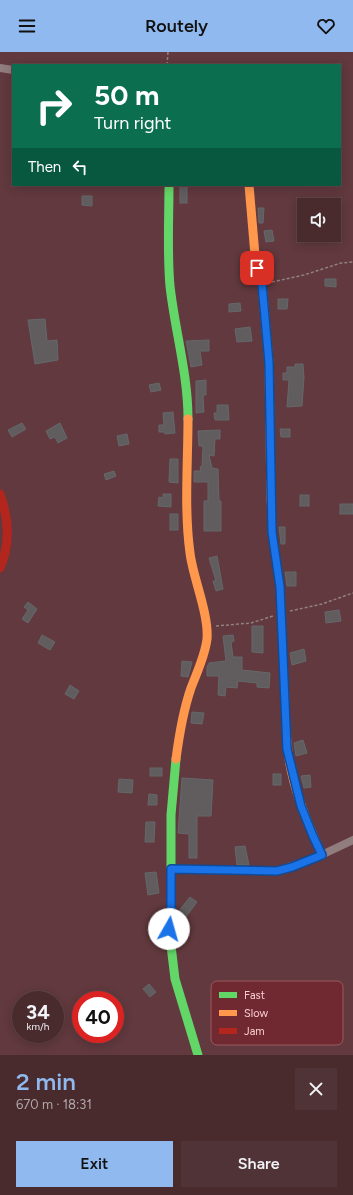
<!DOCTYPE html>
<html lang="en">
<head>
<meta charset="utf-8">
<style>
	:root { --surface:#492b2e; --page:#503336; --text:#f1f3f6; --muted:#b1a7aa; --line:#61474a; --accent:#90b9f0 }
	body { margin:0; font-family:Figtree,sans-serif; background:var(--page); color:var(--text); height:100vh; display:flex; flex-direction:column; font-size:15px; white-space:nowrap }
	* { box-sizing:border-box; margin:0 }
	p { font-size:13px; color:var(--muted) }
	.icon { flex:none; width:22px; height:22px; fill:none; stroke:currentColor; stroke-width:2; stroke-linecap:round; stroke-linejoin:round }
	.map { position:relative; height:1003px; overflow:hidden }
	.side { display:flex; flex-direction:column; background:var(--surface); flex:1 }
	.side>* { flex:none }
	.hud { position:absolute; left:12px; top:12px; width:329px; height:122px; border-radius:0px; box-shadow:0 2px 10px #0003,0 0 0 1px var(--line); background:#0b6e4f; color:#fff; overflow:hidden }
	.buttons { position:absolute; left:297px; top:146px; display:grid; gap:8px }
	.buttons a { display:grid; place-items:center; width:44px; height:44px; border-radius:0px; background:var(--surface); box-shadow:0 2px 10px #0003,0 0 0 1px var(--line); font-size:20px }
	.speed { position:absolute; left:12px; top:939px; display:flex; gap:8px; font-size:20px; font-weight:700; text-align:center }
	.speed>* { display:grid; place-content:center; width:52px; height:52px; border-radius:50%; background:var(--surface); box-shadow:0 2px 10px #0003,0 0 0 1px var(--line); line-height:1 }
	.speed small { font-size:10px; font-weight:400 }
	.speed .limit { border:6px solid #d22; background:#fff; color:#111 }
	.pin { position:absolute; display:grid; place-items:center; width:34px; height:34px; color:#fff; margin:-17px; border-radius:8px; box-shadow:0 2px 6px #0006 }
	.me { position:absolute; width:44px; margin:-22px; rotate:7deg; stroke-linejoin:round; filter:drop-shadow(0 0 3px #0008) }
	.turn { display:flex; align-items:center; gap:14px; height:84px; padding:0 16px; font-size:18px }
	.turn .icon { width:52px; height:52px; stroke-width:2.5 }
	.turn b { display:block; font-size:28px; line-height:34px }
	.then { display:flex; align-items:center; height:38px; padding:0 16px; background:#0003; gap:8px; font-size:15px }
	.round { display:grid; place-items:center; flex:none; width:42px; height:42px; border-radius:0px; background:var(--page) }
	.headline { display:flex; align-items:center; justify-content:space-between; height:68px; padding:0 16px }
	h1 { font-size:24px; font-weight:600; line-height:30px; color:var(--accent) }
	.cta { display:flex; gap:8px; margin-top:auto; padding:8px 16px }
	.cta a { flex:1; height:46px; border-radius:0px; background:var(--accent); color:#111; font-size:16px; font-weight:600; line-height:46px; text-align:center }
	.cta a+a { background:var(--page); color:var(--text) }
	header { display:flex; justify-content:space-between; align-items:center; height:52px; padding:0 16px; background:var(--accent); color:#111; font-size:18px; font-weight:600 }
	.map>svg:first-child { display:block }
</style>
</head>
<body>
<header><svg class="icon" aria-label="menu" viewBox="0 0 24 24"><path d="M4 6h16M4 12h16M4 18h16"/></svg>Routely<svg class="icon" aria-label="heart" viewBox="0 0 24 24"><path d="M12 20l-8-8c-3-5 5-10 8-4 3-6 11-1 8 4z"/></svg></header>
<div class="map">
<svg width="353" height="1003" viewBox="0 0 353 1003">
	<rect width="100%" height="100%" fill="#61393e"/>
	<g fill="#615d5e" stroke="#64686b">
		<rect x="180" y="133" width="7" height="18"/>
		<polygon points="82,144 92,144 92,154 82,153"/>
		<polygon points="258,156 264,156 263,171 259,171"/>
		<polygon points="272,178 274,189 266,190 264,179"/>
		<polygon points="325,227 336,227 336,235 325,234"/>
		<polygon points="278,247 288,247 287,257 278,257"/>
		<polygon points="240,251 241,259 229,260 229,252"/>
		<polygon points="45,267 47,289 57,288 58,308 35,312 28,268"/>
		<polygon points="250,275 252,289 237,290 235,277"/>
		<polygon points="209,288 209,299 200,299 202,313 191,315 186,289"/>
		<polygon points="295,312 303,312 304,325 302,354 287,355 289,328 283,328 283,321 287,321 287,315 295,315"/>
		<polygon points="206,328 206,343 203,343 204,360 196,361 196,329"/>
		<polygon points="159,331 161,338 151,340 149,333"/>
		<polygon points="217,353 228,353 229,368 215,368 214,361 217,361"/>
		<polygon points="173,360 175,381 165,382 164,380 159,380 159,373 164,373 163,361"/>
		<polygon points="22,371 26,377 12,385 8,378"/>
		<polygon points="60,371 67,386 58,391 55,385 50,387 46,379"/>
		<polygon points="280,377 290,377 290,385 281,385"/>
		<polygon points="220,378 220,387 215,387 214,404 209,403 212,416 218,417 219,449 221,449 221,479 204,479 204,449 208,449 208,430 194,430 194,419 201,419 200,415 202,414 203,394 199,394 198,379"/>
		<polygon points="127,382 129,392 119,394 117,384"/>
		<polygon points="170,407 178,407 178,431 169,430"/>
		<polygon points="114,419 116,424 106,428 104,422"/>
		<polygon points="163,442 171,442 171,455 158,454 159,445 163,446"/>
		<rect x="300" y="443" width="9" height="11"/>
		<rect x="340" y="452" width="13" height="10"/>
		<rect x="170" y="462" width="8" height="16"/>
		<polygon points="279,475 285,475 285,492 281,492"/>
		<polygon points="217,504 223,537 216,539 213,529 216,529 209,506"/>
		<polygon points="285,520 296,520 296,534 287,534"/>
		<polygon points="28,550 37,557 28,571 22,567 28,558 24,555"/>
		<polygon points="339,558 341,569 326,571 325,560"/>
		<polygon points="252,574 263,574 263,601 252,600"/>
		<polygon points="42,583 55,590 50,598 38,591"/>
		<polygon points="233,583 234,589 231,590 233,605 242,605 242,618 270,621 269,636 257,635 257,631 238,629 237,636 226,635 225,644 218,643 219,624 207,624 207,615 209,611 226,609 223,584"/>
		<polygon points="304,597 306,609 292,613 290,601"/>
		<polygon points="182,609 192,610 188,625 181,624"/>
		<polygon points="70,633 79,639 74,647 65,642"/>
		<polygon points="192,660 204,661 202,672 191,671"/>
		<polygon points="303,688 307,701 296,704 294,691"/>
		<rect x="150" y="716" width="12" height="8"/>
		<rect x="273" y="722" width="8" height="11"/>
		<polygon points="310,723 311,735 304,736 301,724"/>
		<polygon points="182,726 213,728 211,764 197,764 197,806 189,806 189,782 178,781"/>
		<polygon points="119,727 133,728 132,741 118,740"/>
		<polygon points="149,742 157,743 157,753 148,753"/>
		<polygon points="146,770 155,770 154,790 145,790"/>
		<polygon points="245,794 249,813 237,813 235,795"/>
		<polygon points="156,820 159,841 148,843 145,821"/>
		<polygon points="190,845 197,850 185,866 178,860"/>
		<polygon points="150,872 160,875 159,881 148,878"/>
		<polygon points="149,932 156,940 150,945 143,937"/>
	</g>
	<g fill="none" stroke-linecap="round" stroke-linejoin="round">
		<g stroke="#937f80" stroke-width="1.5" stroke-dasharray="3 2" stroke-linecap="butt">
			<polyline points="167,13 168,0"/>
			<polyline points="272,230 304,223 341,211 353,210"/>
			<polyline points="290,559 322,552 353,541"/>
			<polyline points="216,574 251,571 273,564"/>
		</g>
		<g stroke="#917c7e" stroke-width="8">
			<polyline points="0,16 13,18"/>
			<polyline points="171,817 277,819 315,806 353,788"/>
		</g>
		<g stroke="#63d668" stroke-width="9">
			<path d="M169 133C169 166 167 201 170 234 175 279 188 322 188 367"/>
			<polyline points="176,707 171,763 171,856 169,877 175,927 198,1003"/>
		</g>
		<g stroke="#ff974d" stroke-width="9">
			<polyline points="249,133 255,203 262,232 269,311 271,451"/>
			<path d="M287 687C288 725 306 769 322 803"/>
			<path d="M176 707C179 684 183 659 191 636 197 620 205 604 207 587 209 562 193 526 190 501 184 457 188 411 188 367"/>
		</g>
		<g stroke="#b3261e" stroke-width="9">
			<path d="M0 442C9 467 11 491 0 516"/>
			<polyline points="271,451 272,480 280,535 287,687"/>
		</g>
	</g>
	<g fill="none" stroke-linecap="round" stroke-linejoin="round">
		<g stroke="#114b97" stroke-width="10">
			<polyline id="route" points="169,877 171,856 171,817 277,819 292,815 322,803 313,784 301,754 287,697 280,535 272,480 269,311 262,232 257,216"/>
		</g>
		<use href="#route" stroke="#1a73e8" stroke-width="7"/>
	</g>
	<rect x="211" y="929" width="132" height="64" rx="6" fill="#712931" stroke="#9a5b60" stroke-width="1"/>
	<rect x="219" y="940" width="18" height="6" fill="#63d668"/>
	<rect x="219" y="958" width="18" height="6" fill="#ff974d"/>
	<rect x="219" y="976" width="18" height="6" fill="#b3261e"/>
	<g font-size="11" fill="#fbcecf">
		<text x="244" y="947">Fast</text>
		<text x="244" y="965">Slow</text>
		<text x="244" y="983">Jam</text>
	</g>
</svg>
<div class="buttons">
<a><svg class="icon" aria-label="sound" viewBox="0 0 24 24"><path d="M4 9h4l5-4v14l-5-4H4zM17 9q2 3 0 6"/></svg></a>
</div>
<div class="speed"><div>34<small>km/h</small></div><div class="limit">40</div></div>
<div class="pin" style="left:257px;top:216px;background:#d93025"><svg class="icon" aria-label="arrive" viewBox="0 0 24 24"><path d="M6 21V4h12l-3 4 3 4H6"/></svg></div>
<svg class="me" style="left:169px;top:877px" viewBox="-20 -20 40 40"><circle r="19" fill="#fff"/><path d="M0-13L10 11 0 6-10 11z" fill="#1a73e8"/></svg>
<div class="hud">
<div class="turn"><svg class="icon" aria-label="right" viewBox="0 0 24 24"><path d="M7 20v-9h11M14 6l5 5-5 5"/></svg><div><b>50 m</b>Turn right</div></div>
<div class="then">Then<svg class="icon" aria-label="left" viewBox="0 0 24 24"><path d="M17 20v-9H6M10 6l-5 5 5 5"/></svg></div>
</div>
</div>
<section class="side">
<div class="headline"><div><h1>2 min</h1><p>670 m · 18:31</p></div><a class="round"><svg class="icon" aria-label="close" viewBox="0 0 24 24"><path d="M6 6l12 12M18 6L6 18"/></svg></a></div>
<div class="cta"><a>Exit</a><a>Share</a></div>
</section>
</body>
</html>
